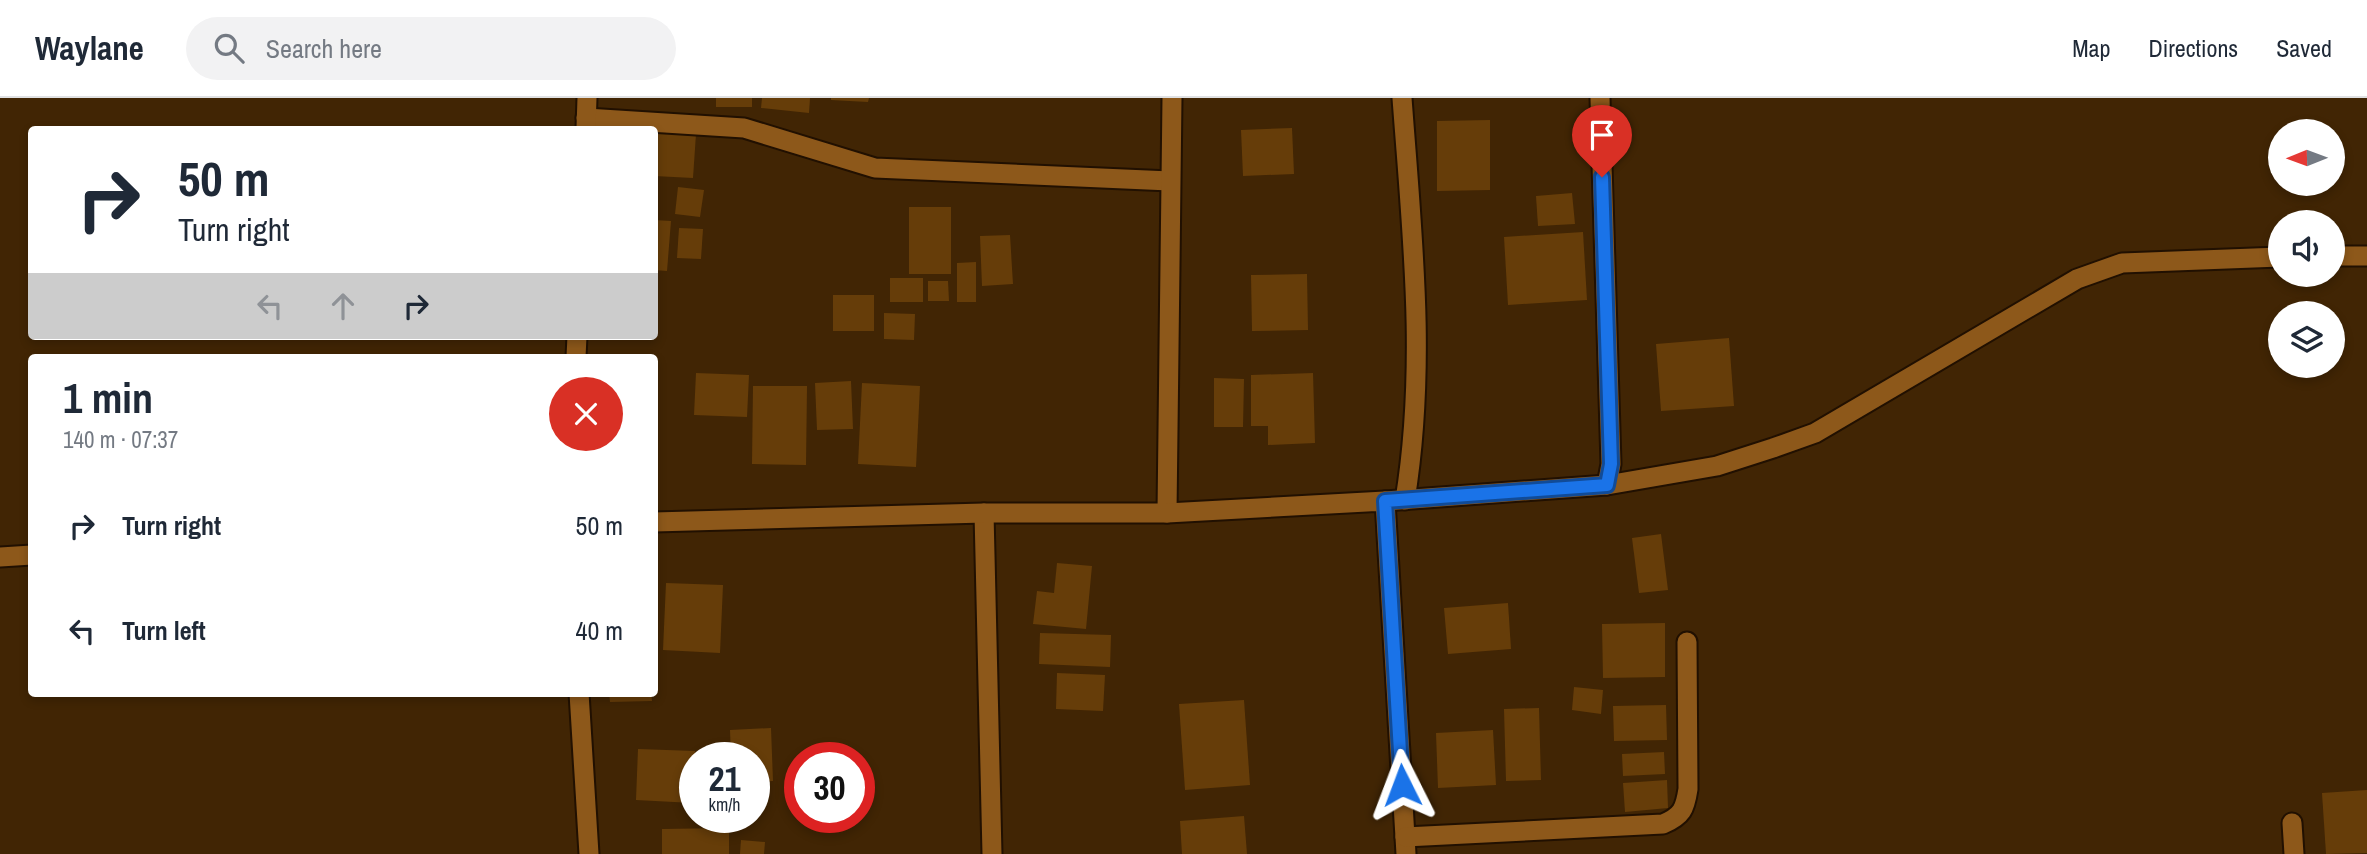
<!DOCTYPE html>
<html lang="en">
<head>
<meta charset="utf-8">
<style>
	:root { --surface:#fff; --page:#f2f2f3; --text:#1f2937; --muted:#747a83; --line:#e0e1e3 }
	body { margin:0; font-family:"Archivo Narrow",sans-serif; background:var(--page); color:var(--text); height:100vh; display:flex; flex-direction:column; font-size:26px; white-space:nowrap }
	* { box-sizing:border-box; margin:0 }
	p { font-size:23px; color:var(--muted) }
	.icon { flex:none; width:38px; height:38px; fill:none; stroke:currentColor; stroke-width:2; stroke-linecap:round; stroke-linejoin:round }
	.map { position:relative; flex:1; overflow:hidden }
	.details { position:absolute; left:28px; top:256px; width:630px; height:343px; display:flex; flex-direction:column; background:var(--surface); border-radius:7px; box-shadow:0 4px 10px #0003 }
	.details>* { flex:none }
	.hud { position:absolute; left:28px; top:28px; width:630px; height:214px; border-radius:7px; box-shadow:0 4px 10px #0003; background:#fff; color:var(--text); overflow:hidden }
	.needle { width:46px; rotate:269deg }
	.fabs { position:absolute; left:2268px; top:21px; display:grid; gap:14px }
	.fabs a { display:grid; place-items:center; width:77px; height:77px; border-radius:50%; background:var(--surface); box-shadow:0 4px 10px #0003; font-size:35px }
	.speed { position:absolute; left:679px; top:644px; display:flex; gap:14px; font-size:35px; font-weight:700; text-align:center }
	.speed>* { display:grid; place-content:center; width:91px; height:91px; border-radius:50%; background:var(--surface); box-shadow:0 4px 10px #0003; line-height:1 }
	.speed small { font-size:18px; font-weight:400 }
	.speed .limit { border:10px solid #d22; background:#fff; color:#111 }
	.pin { position:absolute; display:grid; place-items:center; width:60px; height:60px; color:#fff; margin:-72px -30px; border-radius:50% 50% 50% 0; rotate:-45deg; box-shadow:0 0 7px #0007 }
	.pin .icon { rotate:45deg }
	.me { position:absolute; width:77px; margin:-38px; rotate:357deg; stroke-linejoin:round; filter:drop-shadow(0 0 5px #0008) }
	.turn { display:flex; align-items:center; gap:24px; height:147px; padding:0 35px; font-size:32px }
	.turn .icon { width:91px; height:91px; stroke-width:2.5 }
	.turn b { display:block; font-size:49px; line-height:60px }
	.lanes { display:flex; align-items:center; height:66px; padding:0 35px; background:#0003; justify-content:center; gap:35px; direction:ltr }
	.lanes .off { opacity:.35 }
	.round { display:grid; place-items:center; flex:none; width:74px; height:74px; border-radius:37px; background:var(--page) }
	.summary { display:flex; align-items:center; justify-content:space-between; height:119px; padding:0 35px }
	h1 { font-size:42px; font-weight:700; line-height:52px }
	ul { padding:0; list-style:none }
	li { display:flex; align-items:center; gap:21px; height:105px; padding:0 35px }
	li div { flex:1 }
	li b { display:block; font-size:26px }
	li em { font-style:normal }
	header { display:flex; align-items:center; gap:42px; box-sizing:border-box; height:98px; padding:0 35px; background:var(--surface); border-bottom:2px solid var(--line) }
	header strong { font-size:33px }
	nav { display:flex; gap:38px; margin-inline-start:auto; font-size:24px }
	.search { width:490px; height:63px; background:var(--page); display:flex; align-items:center; gap:18px; box-sizing:border-box; padding:0 24px; border-radius:38px; color:var(--muted); font-size:26px }
	.map>svg:first-child { display:block }
</style>
</head>
<body>
<header>
<strong>Waylane</strong>
<div class="search"><svg class="icon" aria-label="search" viewBox="0 0 24 24"><circle cx="10" cy="10" r="6"/><path d="M15 15l6 6"/></svg>Search here</div>
<nav><a>Map</a><a>Directions</a><a>Saved</a></nav>
</header>
<div class="map">
<svg width="2367" height="756" viewBox="0 0 2367 756">
	<rect width="100%" height="100%" fill="#412504"/>
	<g fill="#663d09">
		<rect x="716" y="0" width="36" height="9"/>
		<polygon points="762,0 810,0 809,15 761,10"/>
		<polygon points="831,0 869,0 868,4 831,2"/>
		<polygon points="1490,22 1490,92 1437,93 1437,23"/>
		<polygon points="1292,30 1294,76 1243,78 1241,32"/>
		<polygon points="654,34 696,36 693,80 654,78"/>
		<polygon points="678,89 704,92 700,119 675,116"/>
		<polygon points="1572,95 1575,126 1538,128 1536,98"/>
		<rect x="909" y="109" width="42" height="67"/>
		<polygon points="654,122 671,123 667,173 654,172"/>
		<polygon points="679,130 703,131 701,161 677,160"/>
		<polygon points="1583,134 1587,202 1508,207 1504,139"/>
		<polygon points="1010,137 1013,186 982,188 980,138"/>
		<polygon points="976,164 976,204 957,204 957,165"/>
		<polygon points="1307,176 1308,232 1252,233 1251,177"/>
		<rect x="890" y="180" width="33" height="24"/>
		<polygon points="928,183 948,183 949,203 928,203"/>
		<rect x="833" y="197" width="41" height="36"/>
		<polygon points="884,215 915,216 914,242 884,241"/>
		<polygon points="1729,240 1734,308 1661,313 1656,246"/>
		<polygon points="696,275 749,277 747,319 694,317"/>
		<polygon points="1313,275 1315,345 1268,347 1268,328 1251,328 1251,277"/>
		<polygon points="1214,280 1244,281 1243,329 1214,329"/>
		<polygon points="851,283 853,331 817,332 815,285"/>
		<polygon points="862,285 920,288 916,369 858,366"/>
		<polygon points="753,288 807,288 806,367 752,366"/>
		<polygon points="1661,436 1668,492 1639,495 1632,440"/>
		<polygon points="1057,465 1092,468 1086,531 1033,526 1037,493 1054,495"/>
		<polygon points="666,485 723,487 720,555 663,552"/>
		<polygon points="1508,505 1511,551 1448,556 1444,510"/>
		<polygon points="1665,525 1665,579 1603,580 1602,526"/>
		<polygon points="1040,535 1111,537 1110,569 1039,566"/>
		<polygon points="1057,575 1105,577 1103,613 1056,611"/>
		<polygon points="1574,589 1603,592 1601,616 1572,612"/>
		<polygon points="609,595 651,595 652,603 610,604"/>
		<polygon points="1244,602 1250,687 1185,692 1179,606"/>
		<polygon points="1666,607 1667,642 1614,643 1613,608"/>
		<polygon points="1539,610 1541,682 1506,683 1504,611"/>
		<polygon points="771,630 773,683 754,684 754,660 731,660 730,632"/>
		<polygon points="1493,632 1496,687 1438,690 1436,635"/>
		<polygon points="638,651 695,653 693,705 636,702"/>
		<polygon points="1664,654 1665,676 1623,678 1622,656"/>
		<polygon points="1667,682 1668,710 1625,714 1623,685"/>
		<polygon points="2367,692 2367,755 2326,756 2322,695"/>
		<polygon points="1244,718 1247,756 1182,756 1180,723"/>
		<polygon points="729,730 729,756 662,756 662,731"/>
		<polygon points="741,742 765,744 764,756 740,756"/>
	</g>
	<g fill="none" stroke-linecap="round" stroke-linejoin="round">
		<g stroke="#211001" stroke-width="23">
			<g id="minor">
				<path d="M1402 0C1412 136 1427 266 1405 402"/>
				<polyline points="1600,0 1611,366 1607,387"/>
				<polyline points="586,20 744,30 875,70 1170,83"/>
				<polyline points="586,30 587,0"/>
				<polyline points="2333,158 2367,158"/>
				<polyline points="576,259 577,238"/>
				<polyline points="1385,403 1607,387 1717,368 1773,350 1815,335 2077,181 2122,165 2280,159"/>
				<polyline points="984,415 992,756"/>
				<polyline points="1167,415 1172,0"/>
				<polyline points="654,424 984,415 1167,415 1385,403 1406,756"/>
				<polyline points="0,459 32,457"/>
				<polyline points="579,595 589,756"/>
				<polyline points="2292,725 2294,756"/>
				<path d="M1405 739 1663 726C1682 718 1685 711 1688 691L1687 544"/>
			</g>
		</g>
		<use href="#minor" stroke="#8d581a" stroke-width="19"/>
	</g>
	<g fill="none" stroke-linecap="round" stroke-linejoin="round">
		<g stroke="#114b97" stroke-width="18">
			<polyline id="route" points="1402,687 1385,403 1607,387 1611,366 1602,79"/>
		</g>
		<use href="#route" stroke="#1a73e8" stroke-width="12"/>
	</g>
</svg>
<div class="fabs">
<a><svg class="needle" viewBox="-14 -14 28 28"><path d="M0-13l5 13h-10z" fill="#e53935"/><path d="M0 13l5-13h-10z" fill="#747a83"/></svg></a>
<a><svg class="icon" aria-label="sound" viewBox="0 0 24 24"><path d="M4 9h4l5-4v14l-5-4H4zM17 9q2 3 0 6"/></svg></a>
<a><svg class="icon" aria-label="layers" viewBox="0 0 24 24"><path d="M12 4l9 5-9 5-9-5zM3 14l9 5 9-5"/></svg></a>
</div>
<div class="speed"><div>21<small>km/h</small></div><div class="limit">30</div></div>
<div class="pin" style="left:1602px;top:79px;background:#d93025"><svg class="icon" aria-label="arrive" viewBox="0 0 24 24"><path d="M6 21V4h12l-3 4 3 4H6"/></svg></div>
<svg class="me" style="left:1402px;top:687px" viewBox="-20 -20 40 40"><path d="M0-17L14 15 0 8-14 15z" fill="#1a73e8" stroke="#fff" stroke-width="4"/></svg>
<div class="hud">
<div class="turn"><svg class="icon" aria-label="right" viewBox="0 0 24 24"><path d="M7 20v-9h11M14 6l5 5-5 5"/></svg><div><b>50 m</b>Turn right</div></div>
<div class="lanes"><svg class="icon off" aria-label="left" viewBox="0 0 24 24"><path d="M17 20v-9H6M10 6l-5 5 5 5"/></svg><svg class="icon off" aria-label="ahead" viewBox="0 0 24 24"><path d="M12 20V5M6 11l6-6 6 6"/></svg><svg class="icon" aria-label="right" viewBox="0 0 24 24"><path d="M7 20v-9h11M14 6l5 5-5 5"/></svg></div>
</div>
<section class="details">
<div class="summary"><div><h1>1 min</h1><p>140 m · 07:37</p></div><a class="round" style="background:#d93025;color:#fff"><svg class="icon" aria-label="close" viewBox="0 0 24 24"><path d="M6 6l12 12M18 6L6 18"/></svg></a></div>
<ul>
<li><svg class="icon" aria-label="right" viewBox="0 0 24 24"><path d="M7 20v-9h11M14 6l5 5-5 5"/></svg><div><b>Turn right</b></div><em>50 m</em></li>
<li><svg class="icon" aria-label="left" viewBox="0 0 24 24"><path d="M17 20v-9H6M10 6l-5 5 5 5"/></svg><div><b>Turn left</b></div><em>40 m</em></li>
</ul>
</section>
</div>
</body>
</html>
